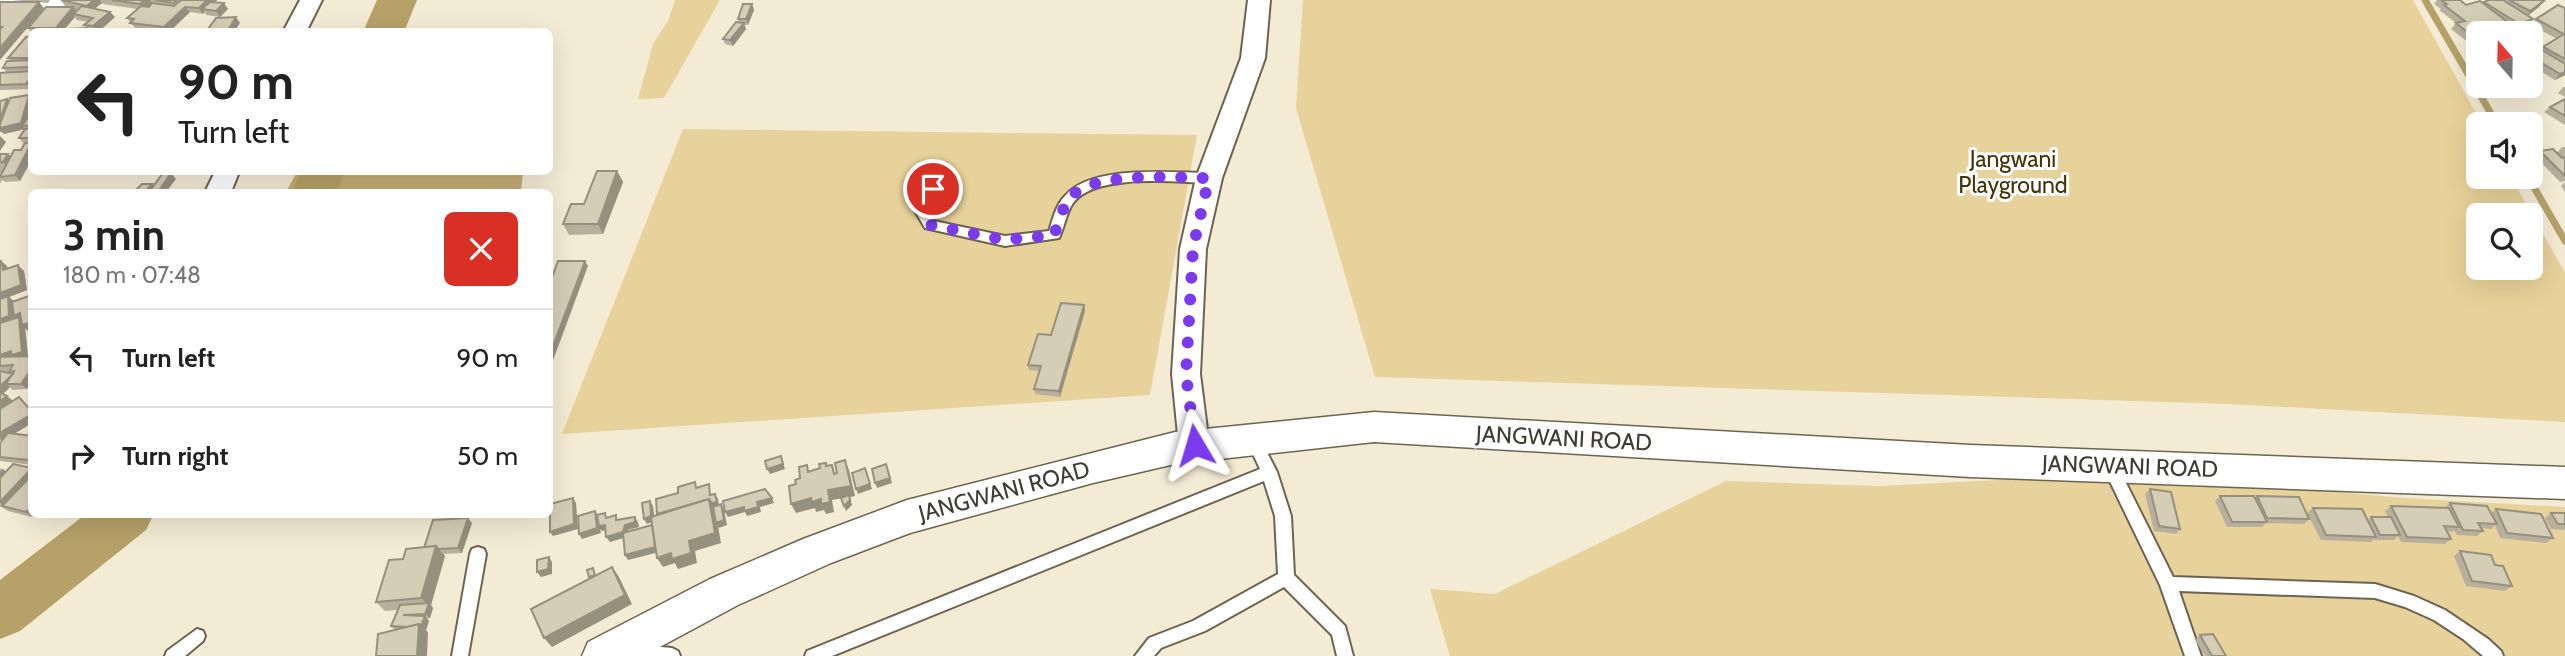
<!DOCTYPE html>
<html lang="en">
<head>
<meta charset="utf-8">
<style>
	:root { --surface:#fff; --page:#f6f6f6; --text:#222; --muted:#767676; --line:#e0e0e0 }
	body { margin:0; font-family:Cabin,sans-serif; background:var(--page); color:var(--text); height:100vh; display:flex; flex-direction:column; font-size:26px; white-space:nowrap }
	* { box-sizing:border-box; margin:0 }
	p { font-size:23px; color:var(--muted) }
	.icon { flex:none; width:38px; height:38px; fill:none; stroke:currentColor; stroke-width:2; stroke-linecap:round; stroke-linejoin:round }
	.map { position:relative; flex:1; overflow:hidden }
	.panel { position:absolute; left:28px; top:189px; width:525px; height:329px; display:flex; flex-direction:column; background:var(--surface); border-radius:10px; box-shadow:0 7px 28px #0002 }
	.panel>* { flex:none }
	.top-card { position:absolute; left:28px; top:28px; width:525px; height:147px; border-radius:10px; box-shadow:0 7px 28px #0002; background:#fff; color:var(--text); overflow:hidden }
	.needle { width:46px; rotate:340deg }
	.fabs { position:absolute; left:2466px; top:21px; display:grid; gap:14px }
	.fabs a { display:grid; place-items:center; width:77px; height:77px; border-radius:10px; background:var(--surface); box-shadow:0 7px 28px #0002; font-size:35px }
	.pin { position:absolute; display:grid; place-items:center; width:60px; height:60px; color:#fff; margin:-30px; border:4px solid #fff; border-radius:50%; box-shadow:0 2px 7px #0007 }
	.me { position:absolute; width:77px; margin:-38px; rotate:353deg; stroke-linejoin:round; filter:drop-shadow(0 0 5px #0008) }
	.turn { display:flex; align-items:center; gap:24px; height:147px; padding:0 35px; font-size:32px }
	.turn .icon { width:91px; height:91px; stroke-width:2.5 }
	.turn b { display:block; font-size:49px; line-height:60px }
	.round { display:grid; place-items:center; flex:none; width:74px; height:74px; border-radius:10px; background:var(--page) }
	.head { display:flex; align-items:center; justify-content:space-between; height:119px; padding:0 35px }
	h1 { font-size:42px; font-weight:800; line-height:52px }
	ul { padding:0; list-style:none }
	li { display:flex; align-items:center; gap:21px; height:98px; padding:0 35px; border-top:2px solid var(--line) }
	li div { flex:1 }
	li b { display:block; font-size:26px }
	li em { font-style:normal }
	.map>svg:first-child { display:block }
</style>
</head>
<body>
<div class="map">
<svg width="2565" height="656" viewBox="0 0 2565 656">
	<rect width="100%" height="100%" fill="#f4ebd4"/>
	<g fill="#e8d29b" fill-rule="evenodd">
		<polygon points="675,0 720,0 664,98 638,99 653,44 668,21"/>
		<path d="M1303 0H2413L2482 124H2478V177H2511L2565 273V422L2228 404 1375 377 1296 108ZM2530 215V268H2478V215Z"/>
		<polygon points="683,129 1197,135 1150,395 562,434"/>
		<polygon points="2095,470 2405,498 2565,507 2565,656 1450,656 1430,589 1495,594 1726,481 1880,486 2017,479"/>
	</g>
	<polygon fill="#c3ad76" points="297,172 523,172 521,190 524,192 289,192 287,190"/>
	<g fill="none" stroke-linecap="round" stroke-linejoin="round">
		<g stroke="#b6a169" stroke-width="7">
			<polyline points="2425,0 2497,124"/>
			<polyline points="2528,177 2565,241"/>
		</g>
		<g fill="#b6a169" fill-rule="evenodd">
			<polygon points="377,0 417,0 404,32 363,32"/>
			<polygon points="301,172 345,172 336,192 292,192"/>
			<polygon points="86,514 154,514 146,530 20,631 0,639 0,580"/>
		</g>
		<g stroke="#6c6450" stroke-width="4">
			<g id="service">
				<path d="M946 164 952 169 928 209 934 221 1005 236 1049 231C1053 219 1056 205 1065 196 1092 164 1171 173 1209 173L1215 178 1209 183C1175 182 1095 173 1073 203 1066 213 1064 228 1059 238L1005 246 925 228 914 209 941 166Z"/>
				<polygon points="1253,433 1258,435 1277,472 1291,516 1294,575 1345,626 1353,656 1337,656 1332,635 1284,587 1205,631 1161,648 1154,656 1135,656 1149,638 1193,621 1278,574 1275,516 1264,481 832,656 805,656 807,651 1260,469 1246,439 1248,435"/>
				<polygon points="2111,461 2116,463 2173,577 2375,584 2414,596 2445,610 2488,639 2501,651 2503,656 2483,656 2463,639 2434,620 2405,607 2375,598 2179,591 2201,656 2185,656 2160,585 2103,467 2106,463"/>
				<polygon points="478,547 484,549 486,554 468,656 452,656 470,554 472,549"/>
				<polygon points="197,629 203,631 205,636 203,641 185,656 165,656 167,651"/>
				<polygon points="631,644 672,648 678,651 680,656 625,656 623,652 625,647"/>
			</g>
		</g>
		<g stroke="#6c6450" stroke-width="4">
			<g id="minor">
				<polygon points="0,0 64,0 66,4 63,9 55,11 0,13"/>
				<polygon points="300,0 322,0 306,32 283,32"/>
				<polygon points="1248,0 1270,0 1265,58 1222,178 1206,249 1200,374 1209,445 1205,454 1194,457 1183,454 1179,445 1172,374 1180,249 1196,178 1241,58"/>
				<polygon points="215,172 239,172 231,192 205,192"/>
			</g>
		</g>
		<g stroke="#6c6450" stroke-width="3">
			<polygon id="tertiary" points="1374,412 1970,445 2565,467 2565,499 1970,477 1374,442 1175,464 1093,483 910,533 831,563 738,605 643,656 582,656 588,642 710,579 803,539 907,500 1175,432"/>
		</g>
		<use href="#service" fill="#fff" fill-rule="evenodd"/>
		<use href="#minor" fill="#fff" fill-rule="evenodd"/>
		<use href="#tertiary" fill="#fff" fill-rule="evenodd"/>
	</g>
	<g fill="#b8b09d">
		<polygon points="11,0 50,0 48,3"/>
		<polygon points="61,0 217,0 215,2 228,9 220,17 206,15 205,12 203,14 190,12 169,32 158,32 135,28 127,18 137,9 103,4 102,3 95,9 115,17 99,32 89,31 84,25 88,22 77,20 75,17 62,32 32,32 32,33 28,28 70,7 65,6"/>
		<polygon points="2437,0 2460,0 2466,5 2483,3 2489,0 2541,0 2539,7 2528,15 2533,19 2528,24 2517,29 2478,33 2478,50 2451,29 2456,23 2439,10 2441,9 2434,4"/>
		<polygon points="752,4 754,10 748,25 744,25 746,29 733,46 725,44 723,39 739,22 738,19"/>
		<polygon points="2565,8 2565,75 2555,80 2530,65 2530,55 2541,50 2543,47 2557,39 2531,25 2536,19"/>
		<polygon points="32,36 32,89 0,90 0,73 7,73 3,68 10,61 8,58"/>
		<polygon points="2505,86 2530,86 2528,89 2512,92"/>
		<polygon points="2563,87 2565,87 2565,97 2558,93"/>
		<polygon points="29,95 32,97 32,110 30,114 32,112 32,159 20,181 5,182 2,180 0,184 0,154 8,154 11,156 21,150 24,144 19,138 25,129 4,134 2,132 9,101"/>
		<polygon points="2565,99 2565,125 2544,112 2550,107"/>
		<polygon points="2562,147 2565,147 2565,181 2560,182 2535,156 2540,151 2557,153"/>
		<polygon points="617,171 623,182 603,234 569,235 563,224"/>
		<polygon points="2565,182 2565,192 2561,186"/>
		<polygon points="0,261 1,261 7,266 8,269 24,271 27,290 9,297 14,302 32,295 32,329 28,331 25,328 28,356 32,356 32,382 27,389 12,390 10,387 3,394 13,401 25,403 32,410 32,423 14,434 32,436 32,465 0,461 0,443 2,441 0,439"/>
		<polygon points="1084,305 1085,311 1060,397 1035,394 1034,389 1039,371 1029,370 1028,365 1051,335"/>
		<polygon points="0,468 6,471 32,517 8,511 0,506"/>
		<polygon points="2150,489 2180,529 2176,534 2154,531 2145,494"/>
		<polygon points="2220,496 2255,498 2257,496 2309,519 2304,524 2266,523 2262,527 2227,527 2215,501"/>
		<polygon points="2450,503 2491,513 2496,509 2553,538 2546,543 2500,538 2495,525 2491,529 2481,528 2483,531 2477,536 2457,535 2454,530 2453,532 2447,531 2451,539 2445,544 2401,542 2398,536 2394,540 2374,540 2374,539 2371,542 2321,540 2307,513 2313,508 2368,520 2371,517 2388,517 2385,511 2391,506 2444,508"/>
		<polygon points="2551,513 2565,513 2565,530 2551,529 2545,518"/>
		<polygon points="472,523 462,553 443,554 445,556 431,605 433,608 430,618 427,619 429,621 426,630 428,633 395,630 391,626 398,610 385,611 376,602 403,559"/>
		<polygon points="2460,551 2495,565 2512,586 2505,591 2466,586 2454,556"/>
		<polygon points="2200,635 2226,656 2205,656 2195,640"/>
	</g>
	<g fill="#96907f">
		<polygon points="94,0 100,0 102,3 91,11 87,6"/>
		<polygon points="144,0 150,0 152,3 144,10 140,4"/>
		<polygon points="207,0 217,0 207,10 202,9 205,12 203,14 199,8"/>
		<polygon points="2544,1 2539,7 2526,17 2530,11"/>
		<polygon points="39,2 44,8 0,60 0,48"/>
		<polygon points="224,3 228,9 220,17 216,11"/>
		<polygon points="752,4 754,10 748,25 746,19"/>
		<polygon points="73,7 78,12 73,14 75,17 62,32 58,32 56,28"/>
		<polygon points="185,7 190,12 169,32 167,32 164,27"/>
		<polygon points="110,12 115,17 97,32 93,26"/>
		<polygon points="236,17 240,23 234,32 227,32"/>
		<polygon points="2533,19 2528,24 2515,30 2519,24"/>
		<polygon points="744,23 746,29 733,46 730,40"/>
		<polygon points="2565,72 2565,75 2555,80 2560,74"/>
		<polygon points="32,77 32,89 31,90 26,84"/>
		<polygon points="2530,84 2533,84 2528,89 2512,92 2517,87 2530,86"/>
		<polygon points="29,95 32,97 32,110 27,125 22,126 25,129 4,134 2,132 0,132 0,120 7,99 12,105"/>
		<polygon points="0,136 6,142 0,151"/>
		<polygon points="32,144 32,159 20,181 15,175"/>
		<polygon points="8,154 14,160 8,167 3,162"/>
		<polygon points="617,171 623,182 603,234 598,224"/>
		<polygon points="171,173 176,179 166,192 158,192"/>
		<polygon points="152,184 157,190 155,192 145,192"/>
		<polygon points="1,261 7,266 9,276 3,270"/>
		<polygon points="585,261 588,266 552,363 550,359 550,354"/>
		<polygon points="18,265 24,271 27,290 9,297 14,301 20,313 32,322 32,329 28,331 25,328 28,357 0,358 0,353 19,320 15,316 15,322 0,326 0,293"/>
		<polygon points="1084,305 1085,311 1060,397 1059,391"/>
		<polygon points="32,368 32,382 27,389 21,384"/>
		<polygon points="13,374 6,384 10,387 0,397 0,386"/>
		<polygon points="7,396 13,401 0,412 0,401"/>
		<polygon points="32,414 32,423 2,441 0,439 0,433"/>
		<polygon points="781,456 785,469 770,474 767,469"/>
		<polygon points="845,460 849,470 855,496 850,497 852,505 846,511 844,506 850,497 832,500 834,512 826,514 824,510 816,512 815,508 796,513 791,504 811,498 821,499 828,490"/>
		<polygon points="886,464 892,483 877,488 875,483"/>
		<polygon points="32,468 32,480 6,508 0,502"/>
		<polygon points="865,468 872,489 858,494 856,489"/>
		<polygon points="3,469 9,474 0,484 0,472"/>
		<polygon points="715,494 718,499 719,507 721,504 724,510 727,525 719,528 718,526 721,543 695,551 697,563 678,569 675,563 663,567 657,558 671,553 689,541 709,499"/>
		<polygon points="573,498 576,503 578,529 553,536 550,532"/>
		<polygon points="772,498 774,503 760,507 761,512 747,516 745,512 728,517 725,512"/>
		<polygon points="650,501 653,506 655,521 647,524 644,519"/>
		<polygon points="32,506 32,514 35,514 32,517 26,512"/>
		<polygon points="595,511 608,530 602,531 600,529 601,533 582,539 579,534"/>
		<polygon points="635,517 638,522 639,527 628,530 627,537 610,542 606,537 625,525"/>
		<polygon points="468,518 472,523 462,553 458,548"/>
		<polygon points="436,546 445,556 431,605 433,608 430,618 425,614 428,605 421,598"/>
		<polygon points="655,547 659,552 628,560 625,555"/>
		<polygon points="549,557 552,562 552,574 541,577 537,572"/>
		<polygon points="612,567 619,577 632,604 552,647 544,638"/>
		<polygon points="425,616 429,621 426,630 428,633 427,656 417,656 419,624"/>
	</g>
	<g fill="#d6cdb6" stroke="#96907f" stroke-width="2">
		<polygon points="61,0 94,0 87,6"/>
		<polygon points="112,0 144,0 140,4"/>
		<polygon points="155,0 177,0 174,3"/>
		<polygon points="181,0 207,0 199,8 185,7 164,27 130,23 134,19 127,18 141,6 149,7 152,3 174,6"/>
		<polygon points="2441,0 2460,0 2466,5 2480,1 2521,32 2517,33 2478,33 2478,41 2456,23 2465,21 2444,5 2447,4"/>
		<polygon points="2489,0 2503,0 2533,19 2519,24 2484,2"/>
		<polygon points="2509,0 2541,0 2544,1 2530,11"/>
		<polygon points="0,2 39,2 0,48 0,29 2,27 0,27"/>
		<polygon points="210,2 224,3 216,11 202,9"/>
		<polygon points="743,4 752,4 746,19 738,19"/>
		<polygon points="2558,5 2565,8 2565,59 2543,47 2564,34 2536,19"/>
		<polygon points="82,6 110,12 93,26 84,25 93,18 73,14"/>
		<polygon points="46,7 73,7 56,28 28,28"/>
		<polygon points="236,17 227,32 206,32 216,18"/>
		<polygon points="736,22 744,23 730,40 723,39"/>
		<polygon points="86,28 84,32 65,32 67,29"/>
		<polygon points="32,36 32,58 8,58 26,37"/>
		<polygon points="2542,50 2565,64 2565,72 2560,74 2530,56 2530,55"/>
		<polygon points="32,60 32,67 3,68 7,61"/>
		<polygon points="32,71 32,77 26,84 0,85 0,73"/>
		<polygon points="29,95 21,123 0,128 0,124 10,98"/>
		<polygon points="7,99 0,120 0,101"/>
		<polygon points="2565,99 2565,116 2550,107"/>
		<polygon points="32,112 32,125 22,126"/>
		<polygon points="32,128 32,138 19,138 25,129"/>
		<polygon points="32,142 15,175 0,177 14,150 21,150 25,143"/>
		<polygon points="2553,149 2562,158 2565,157 2565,176 2540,151"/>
		<polygon points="0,154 8,154 3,162 0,162"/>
		<polygon points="597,171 617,171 598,224 563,224 571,204 584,204"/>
		<polygon points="163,173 171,173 158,192 149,192"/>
		<polygon points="142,184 152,184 145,192 134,192"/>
		<polygon points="0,261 1,261 3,270 18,265 21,285 0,293"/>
		<polygon points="558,261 585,261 550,354 550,283"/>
		<polygon points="32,295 32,322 22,325 20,313 14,316 12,302"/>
		<polygon points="8,296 9,316 0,319 0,299"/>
		<polygon points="1061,303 1084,305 1059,391 1034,389 1041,366 1028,365 1038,334 1051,335"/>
		<polygon points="19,317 22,352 12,355 11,351 0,355 0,323"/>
		<polygon points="32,356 32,368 21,384 6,384 14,371 9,372 13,365 0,366 0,357"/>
		<polygon points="0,371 13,374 0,386"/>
		<polygon points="0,393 7,396 0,401"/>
		<polygon points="19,397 32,412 32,414 0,433 0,409"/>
		<polygon points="8,433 32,436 32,457 29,460 0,457 0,443"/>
		<polygon points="781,456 783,464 767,469 765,461"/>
		<polygon points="845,460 851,486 828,490 830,502 821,504 821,499 812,502 811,498 791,504 789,486 796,484 795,480 800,478 799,467 807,465 808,472 820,468 819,464 826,463 826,466 832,465 834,474 837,473 835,463"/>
		<polygon points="13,464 32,468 0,502 0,478"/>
		<polygon points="886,464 890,478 875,483 872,469"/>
		<polygon points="865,468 870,484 856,489 852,473"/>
		<polygon points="32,475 32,506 26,512 2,506"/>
		<polygon points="695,482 696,488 709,484 710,495 715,494 717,502 712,503 709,499 657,514 656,499 678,493 678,487"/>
		<polygon points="765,489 772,498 757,502 758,507 744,511 744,507 725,512 723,501"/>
		<polygon points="2150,489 2171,492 2180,529 2159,526"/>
		<polygon points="849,495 850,500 844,506 841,498"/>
		<polygon points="2220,496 2254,496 2267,522 2232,522"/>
		<polygon points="2257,496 2299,497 2309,519 2267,518"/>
		<polygon points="573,498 574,524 550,532 550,504"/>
		<polygon points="709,499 715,533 689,541 691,553 672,559 671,553 657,558 651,517"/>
		<polygon points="650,501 651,516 644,519 642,503"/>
		<polygon points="2450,503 2487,506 2497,524 2478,523 2483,531 2463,530"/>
		<polygon points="721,504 724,520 716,523 713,507"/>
		<polygon points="2391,506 2449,508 2459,527 2444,526 2451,539 2407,537"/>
		<polygon points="2313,508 2362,509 2376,537 2326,535"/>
		<polygon points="2496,509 2541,514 2553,538 2507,533"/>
		<polygon points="595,511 597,528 579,534 578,516"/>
		<polygon points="605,513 606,518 616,515 616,520 635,517 635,522 625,525 623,532 606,537 605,525 599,526 597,515"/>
		<polygon points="2551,513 2565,513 2565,524 2558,524"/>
		<polygon points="2371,517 2391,517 2400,535 2380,535"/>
		<polygon points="468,518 458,548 438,549 436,546 424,548 433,520"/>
		<polygon points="652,525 655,547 625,555 623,533"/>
		<polygon points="436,546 421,598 376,602 389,560 403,559 406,549"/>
		<polygon points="2460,551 2491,555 2495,565 2503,566 2512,586 2472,581"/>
		<polygon points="549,557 548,569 537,572 537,560"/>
		<polygon points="612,567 625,595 544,638 531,609"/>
		<polygon points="593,568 595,575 589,577 587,570"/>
		<polygon points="429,603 425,614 403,615 425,616 421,626 419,624 408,627 391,626 400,605"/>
		<polygon points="419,624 417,656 376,656 378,634"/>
		<polygon points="2213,634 2226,656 2212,656 2200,635"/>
	</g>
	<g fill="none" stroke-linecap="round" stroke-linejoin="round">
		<path stroke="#7c3aed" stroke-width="12" stroke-dasharray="0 21.6" d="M933 189 921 209 930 225 1005 240 1054 235C1058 224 1062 210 1068 200 1088 170 1177 178 1209 178L1193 248 1186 374 1195 445"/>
	</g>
	<g text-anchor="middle" stroke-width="6" stroke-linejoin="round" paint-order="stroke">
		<g font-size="23" fill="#443506" stroke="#fff">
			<text x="2013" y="167">Jangwani<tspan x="2013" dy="26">Playground</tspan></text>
		</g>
		<g font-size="23" fill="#3f3b32" stroke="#fff">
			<text transform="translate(1564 438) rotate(3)" y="8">JANGWANI ROAD</text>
			<text transform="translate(2130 466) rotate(2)" y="8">JANGWANI ROAD</text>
			<text transform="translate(1004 491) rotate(-15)" y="8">JANGWANI ROAD</text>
		</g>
	</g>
</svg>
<div class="fabs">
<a><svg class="needle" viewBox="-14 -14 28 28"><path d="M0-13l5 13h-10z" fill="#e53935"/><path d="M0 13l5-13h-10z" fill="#767676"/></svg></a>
<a><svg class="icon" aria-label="sound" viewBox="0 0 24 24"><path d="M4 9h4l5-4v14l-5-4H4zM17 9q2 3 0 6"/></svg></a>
<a><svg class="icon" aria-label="search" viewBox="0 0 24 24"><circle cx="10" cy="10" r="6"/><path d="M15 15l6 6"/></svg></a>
</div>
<div class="pin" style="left:933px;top:189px;background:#d93025"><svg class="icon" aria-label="arrive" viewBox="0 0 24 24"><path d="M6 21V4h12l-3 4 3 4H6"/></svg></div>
<svg class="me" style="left:1195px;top:445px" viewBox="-20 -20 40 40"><path d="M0-17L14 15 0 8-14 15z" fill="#7c3aed" stroke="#fff" stroke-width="4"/></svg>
<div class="top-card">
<div class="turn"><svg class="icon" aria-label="left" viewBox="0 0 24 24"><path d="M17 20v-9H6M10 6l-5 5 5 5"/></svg><div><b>90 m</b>Turn left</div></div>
</div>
<section class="panel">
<div class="head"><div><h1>3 min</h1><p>180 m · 07:48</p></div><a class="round" style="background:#d93025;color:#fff"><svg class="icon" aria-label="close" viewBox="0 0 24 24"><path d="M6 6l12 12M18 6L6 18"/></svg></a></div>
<ul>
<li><svg class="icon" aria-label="left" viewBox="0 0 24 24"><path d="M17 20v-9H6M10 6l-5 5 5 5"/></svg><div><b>Turn left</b></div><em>90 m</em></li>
<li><svg class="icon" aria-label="right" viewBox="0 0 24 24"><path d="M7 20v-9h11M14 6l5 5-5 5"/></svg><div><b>Turn right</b></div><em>50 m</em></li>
</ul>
</section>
</div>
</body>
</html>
